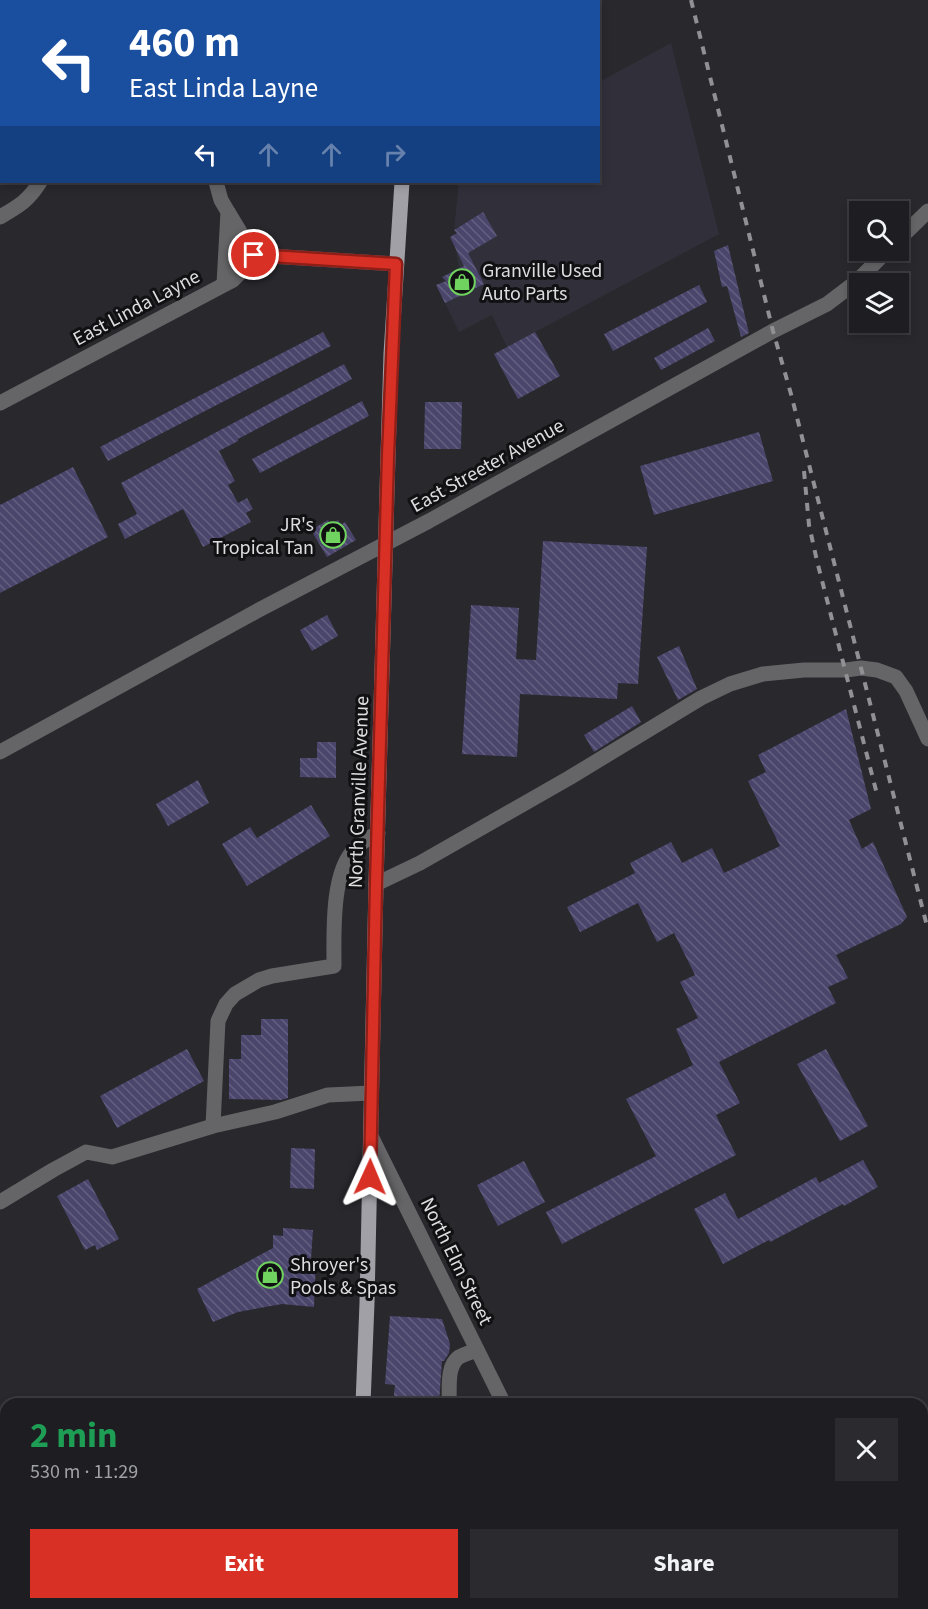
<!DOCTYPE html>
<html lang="en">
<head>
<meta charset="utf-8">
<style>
	:root { --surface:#1e1e22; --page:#2b2b2f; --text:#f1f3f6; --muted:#a1a2a5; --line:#3c3c40; --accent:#d93025 }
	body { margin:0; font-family:"Source Sans 3",sans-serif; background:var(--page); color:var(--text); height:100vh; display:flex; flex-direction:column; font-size:22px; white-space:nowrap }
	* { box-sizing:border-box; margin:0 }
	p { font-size:20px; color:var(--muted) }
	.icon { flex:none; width:33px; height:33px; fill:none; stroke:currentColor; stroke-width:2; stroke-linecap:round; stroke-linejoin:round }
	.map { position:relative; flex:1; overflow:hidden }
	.sheet { position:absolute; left:0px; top:1398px; width:928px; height:212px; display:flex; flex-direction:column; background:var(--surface); border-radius:18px 18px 0 0; box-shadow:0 3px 9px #0003,0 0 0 2px var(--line) }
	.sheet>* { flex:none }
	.guide { position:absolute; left:0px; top:0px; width:600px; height:183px; box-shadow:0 3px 9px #0003,0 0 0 2px var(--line); background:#1a4fa0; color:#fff; overflow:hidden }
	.controls { position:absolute; left:849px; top:201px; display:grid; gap:12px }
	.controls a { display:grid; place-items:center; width:60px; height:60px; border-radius:0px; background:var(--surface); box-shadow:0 3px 9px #0003,0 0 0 2px var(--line); font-size:30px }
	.pin { position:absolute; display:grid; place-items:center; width:51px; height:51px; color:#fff; margin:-26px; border:3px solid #fff; border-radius:50%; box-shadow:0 2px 6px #0007 }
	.me { position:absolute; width:66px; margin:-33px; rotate:1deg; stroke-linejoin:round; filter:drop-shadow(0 0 4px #0008) }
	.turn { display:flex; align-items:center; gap:21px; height:126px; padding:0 30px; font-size:27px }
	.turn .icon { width:78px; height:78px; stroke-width:2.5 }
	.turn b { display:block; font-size:42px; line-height:51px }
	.lanes { display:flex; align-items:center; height:57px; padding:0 30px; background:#0003; justify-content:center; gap:30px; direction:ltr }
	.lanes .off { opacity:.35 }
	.round { display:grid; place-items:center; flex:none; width:63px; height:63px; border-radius:0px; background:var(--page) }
	.headline { display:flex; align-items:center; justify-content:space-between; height:102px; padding:0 30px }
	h1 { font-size:36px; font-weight:700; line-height:45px; color:#1e9e55 }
	.action { display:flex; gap:12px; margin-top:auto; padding:12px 30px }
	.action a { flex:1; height:69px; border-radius:0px; background:var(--accent); color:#fff; font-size:24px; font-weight:700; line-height:69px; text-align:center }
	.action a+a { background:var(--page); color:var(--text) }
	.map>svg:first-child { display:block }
</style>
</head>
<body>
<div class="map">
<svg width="928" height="1609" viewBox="0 0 928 1609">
	<defs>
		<pattern id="building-back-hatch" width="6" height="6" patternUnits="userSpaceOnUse" patternTransform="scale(1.5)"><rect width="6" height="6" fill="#4a456b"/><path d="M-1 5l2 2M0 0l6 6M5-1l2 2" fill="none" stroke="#645f80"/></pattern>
	</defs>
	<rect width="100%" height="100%" fill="#28282d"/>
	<polygon fill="#31303a" points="671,43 719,234 507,347 492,315 459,332 445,303 483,284 473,262 459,269 456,250 465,246 483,212 454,229 459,182 598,182 599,82"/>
	<g fill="url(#building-back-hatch)">
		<polygon points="483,212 497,236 468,253 484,284 445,303 436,285 446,281 442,277 464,266 450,237 457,233 454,230"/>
		<polygon points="728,245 749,333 741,337 727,286 722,287 714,251"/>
		<polygon points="699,285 707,302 613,351 604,334"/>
		<polygon points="708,328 715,341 661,370 654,358"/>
		<polygon points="323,332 331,346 108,461 100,447"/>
		<polygon points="535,332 560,376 518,399 494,354"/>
		<polygon points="344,364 352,379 238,439 238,441 219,451 235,481 228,485 238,503 247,498 253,509 246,513 251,522 203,547 183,509 125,539 118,524 137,514 121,483"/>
		<polygon points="362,401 369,416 260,473 252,459"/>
		<polygon points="425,402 462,402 461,449 424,449"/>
		<polygon points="759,432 773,481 654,515 640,466"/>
		<polygon points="73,467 108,537 0,593 0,505"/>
		<polygon points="328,520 330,525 338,520 341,525 345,522 356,540 327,557 311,530"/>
		<polygon points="543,541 647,547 638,684 618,683 617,699 520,694 517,757 462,754 471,605 519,608 516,659 536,660"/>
		<polygon points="327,615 338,636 312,651 300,630"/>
		<polygon points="679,646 697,689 678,700 657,657"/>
		<polygon points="632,706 641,722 594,752 584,735"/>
		<polygon points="846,709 871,809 849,820 862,849 873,842 907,917 901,924 836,955 848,978 828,987 836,1003 719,1062 740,1103 716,1115 736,1155 562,1244 546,1212 656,1156 626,1099 693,1065 676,1029 698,1018 680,982 695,975 674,933 657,942 638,903 580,932 567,907 635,873 630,863 671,842 682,863 712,848 724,873 780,846 748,781 766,772 758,755"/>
		<polygon points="317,742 336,742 336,778 300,777 300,758 317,758"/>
		<polygon points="198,780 209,803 168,826 156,804"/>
		<polygon points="311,805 330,836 247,886 222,844 250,827 257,838"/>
		<polygon points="261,1019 288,1019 288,1098 281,1100 229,1099 229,1059 241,1059 241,1035 261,1035"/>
		<polygon points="187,1049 204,1081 117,1128 100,1096"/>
		<polygon points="826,1049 868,1126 840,1141 797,1064"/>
		<polygon points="291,1148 315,1149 314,1189 290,1188"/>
		<polygon points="863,1160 878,1187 844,1206 843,1204 770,1242 769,1240 723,1264 694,1209 725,1193 738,1219 816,1177 819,1183"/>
		<polygon points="524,1161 545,1202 498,1226 477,1185"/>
		<polygon points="88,1179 119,1239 97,1250 95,1245 85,1250 57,1196"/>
		<polygon points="283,1228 313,1230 311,1259 316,1260 314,1307 282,1304 238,1312 213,1322 197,1289 273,1248 273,1235 283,1236"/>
		<polygon points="390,1316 442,1319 450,1344 449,1353 444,1361 442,1361 439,1404 393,1404 395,1385 385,1384"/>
	</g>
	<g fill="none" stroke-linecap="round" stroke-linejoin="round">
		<g stroke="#656567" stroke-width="15">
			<polyline points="225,2 225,0"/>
			<polyline points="0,120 2,120"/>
			<polyline points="216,182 221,200 228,212 224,284"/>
			<polyline points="228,212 254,255"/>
			<path d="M0 217C19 206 28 201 40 182"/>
			<polyline points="898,240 928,211"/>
			<polyline points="0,403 233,280 246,267 254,255 396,264"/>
			<polyline points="0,752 257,611 429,521 773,331 827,304 856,282 888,250"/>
			<polyline points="376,884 420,863 569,778 701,698 730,684 763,674 804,670 846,670 861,668 877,670 896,677 906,691 928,739"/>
			<path d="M213 1126 218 1021 226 1004 235 994 259 980 272 976 334 966C334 934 331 871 355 849 361 842 370 837 378 833"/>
			<polyline points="371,1136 504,1404"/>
			<polyline points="0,1202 53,1170 86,1152 112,1157 213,1126 275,1112 328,1095 371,1093"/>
			<path d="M449 1404C450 1390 446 1366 459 1357 464 1354 472 1352 477 1350"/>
			<polyline points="603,1604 605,1609"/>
			<polyline points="906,1604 909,1609"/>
			<polyline points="439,1609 439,1604"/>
			<polyline points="541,1609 552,1604"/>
			<polyline points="752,1609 764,1604"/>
		</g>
		<g stroke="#a1a0a6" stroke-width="15">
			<polyline points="416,2 416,0"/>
			<polyline points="363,1404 367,1303 376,884 388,456 391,354 402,182"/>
			<polyline points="357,1609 357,1604"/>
		</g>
		<g stroke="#909095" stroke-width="4" stroke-dasharray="8 8" stroke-linecap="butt">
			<polyline points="691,0 773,331 791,394 928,930"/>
			<polyline points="804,471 809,525 817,561 878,798"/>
		</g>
	</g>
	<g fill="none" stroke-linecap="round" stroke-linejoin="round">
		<g stroke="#8d1f18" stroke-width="15">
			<polyline id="route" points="254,255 396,264 388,456 376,884 370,1177"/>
		</g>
		<use href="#route" stroke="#d93025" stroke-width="10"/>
	</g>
	<defs>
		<g id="shop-ring" transform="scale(1.35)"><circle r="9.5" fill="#111113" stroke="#70d35f" stroke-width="1.5"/><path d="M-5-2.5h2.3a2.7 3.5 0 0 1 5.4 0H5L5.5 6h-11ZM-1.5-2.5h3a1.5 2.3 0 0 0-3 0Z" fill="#70d35f"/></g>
	</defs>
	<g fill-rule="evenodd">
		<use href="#shop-ring" x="462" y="282"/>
		<use href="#shop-ring" x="333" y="535"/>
		<use href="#shop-ring" x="270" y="1275"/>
	</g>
	<g text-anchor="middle" stroke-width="6" stroke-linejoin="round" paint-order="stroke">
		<g font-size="20" fill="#dddde1" stroke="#111113" text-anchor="start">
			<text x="482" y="277">Granville Used<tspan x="482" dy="23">Auto Parts</tspan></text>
			<text x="314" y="531" text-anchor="end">JR's<tspan x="314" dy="23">Tropical Tan</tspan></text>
			<text x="290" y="1271">Shroyer's<tspan x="290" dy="23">Pools &amp; Spas</tspan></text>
		</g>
		<g font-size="20" fill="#dddde1" stroke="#111113">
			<text transform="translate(136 307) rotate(-28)" y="7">East Linda Layne</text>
			<text transform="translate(487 465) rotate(-29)" y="7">East Streeter Avenue</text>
			<text transform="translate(358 792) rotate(-88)" y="7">North Granville Avenue</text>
			<text transform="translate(457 1261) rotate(64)" y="7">North Elm Street</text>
		</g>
	</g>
</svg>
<div class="controls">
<a><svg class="icon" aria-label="search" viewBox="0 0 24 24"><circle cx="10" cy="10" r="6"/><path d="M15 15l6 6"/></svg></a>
<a><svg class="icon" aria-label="layers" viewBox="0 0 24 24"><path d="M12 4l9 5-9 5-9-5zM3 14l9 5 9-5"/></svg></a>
</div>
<div class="pin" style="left:254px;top:255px;background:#d93025"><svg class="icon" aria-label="arrive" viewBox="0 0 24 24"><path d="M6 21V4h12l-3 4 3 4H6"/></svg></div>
<svg class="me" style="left:370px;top:1177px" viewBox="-20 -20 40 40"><path d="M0-17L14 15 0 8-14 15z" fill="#d93025" stroke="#fff" stroke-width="4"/></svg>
<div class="guide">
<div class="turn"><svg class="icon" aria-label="left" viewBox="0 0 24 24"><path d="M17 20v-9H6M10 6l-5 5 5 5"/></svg><div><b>460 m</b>East Linda Layne</div></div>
<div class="lanes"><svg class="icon" aria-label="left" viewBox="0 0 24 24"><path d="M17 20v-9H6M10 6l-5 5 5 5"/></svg><svg class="icon off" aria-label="ahead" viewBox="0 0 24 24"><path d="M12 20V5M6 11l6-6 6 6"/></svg><svg class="icon off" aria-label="ahead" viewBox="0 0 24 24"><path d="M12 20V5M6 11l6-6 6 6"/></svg><svg class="icon off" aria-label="right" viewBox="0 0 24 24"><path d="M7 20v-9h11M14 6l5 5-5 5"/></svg></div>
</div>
<section class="sheet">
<div class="headline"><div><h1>2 min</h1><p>530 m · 11:29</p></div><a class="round"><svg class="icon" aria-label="close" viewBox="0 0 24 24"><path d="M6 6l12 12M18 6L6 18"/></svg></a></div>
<div class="action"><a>Exit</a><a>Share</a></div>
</section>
</div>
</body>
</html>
